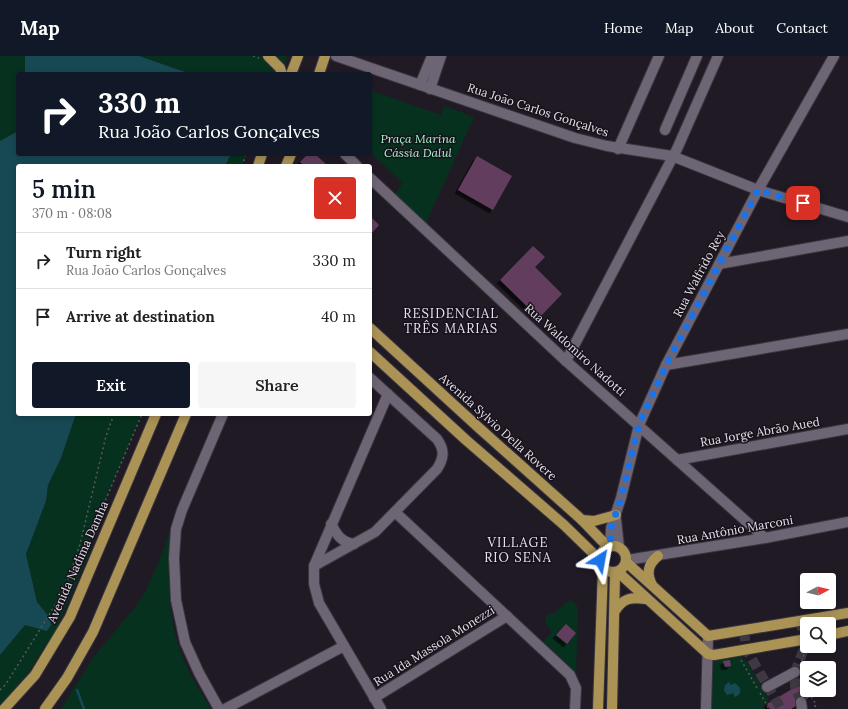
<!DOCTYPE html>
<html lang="en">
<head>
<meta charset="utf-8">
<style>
	:root { --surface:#fff; --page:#f6f6f6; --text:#222; --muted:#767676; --line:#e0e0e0; --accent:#111827 }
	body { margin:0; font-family:Lora,serif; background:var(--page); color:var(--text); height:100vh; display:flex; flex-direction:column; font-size:15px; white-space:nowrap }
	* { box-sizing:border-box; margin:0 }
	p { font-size:13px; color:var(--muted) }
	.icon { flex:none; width:22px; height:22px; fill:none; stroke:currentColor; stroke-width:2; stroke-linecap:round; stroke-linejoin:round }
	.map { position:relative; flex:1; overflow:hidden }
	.panel { position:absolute; left:16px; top:108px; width:356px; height:252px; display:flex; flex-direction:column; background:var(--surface); border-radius:4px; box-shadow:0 2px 6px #0003 }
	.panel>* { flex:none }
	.guide { position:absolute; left:16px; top:16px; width:356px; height:84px; border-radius:4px; box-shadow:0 2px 6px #0003; background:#111827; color:#fff; overflow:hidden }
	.needle { width:26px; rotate:83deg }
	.controls { position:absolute; left:800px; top:517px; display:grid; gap:8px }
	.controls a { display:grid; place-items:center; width:36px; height:36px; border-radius:4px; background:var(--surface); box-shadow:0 2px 6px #0003; font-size:20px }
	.pin { position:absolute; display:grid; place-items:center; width:34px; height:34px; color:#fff; margin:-17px; border-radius:8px; box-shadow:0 2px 6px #0006 }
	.me { position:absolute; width:44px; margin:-22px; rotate:34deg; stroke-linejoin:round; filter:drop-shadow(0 0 3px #0008) }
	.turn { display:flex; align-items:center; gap:14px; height:84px; padding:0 16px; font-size:18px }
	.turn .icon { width:52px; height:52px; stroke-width:2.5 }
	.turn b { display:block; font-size:28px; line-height:34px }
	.round { display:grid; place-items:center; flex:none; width:42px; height:42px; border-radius:4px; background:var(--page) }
	.overview { display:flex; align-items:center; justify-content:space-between; height:68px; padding:0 16px }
	h1 { font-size:24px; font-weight:600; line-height:30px; color:var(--accent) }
	.button { display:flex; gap:8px; margin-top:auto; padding:8px 16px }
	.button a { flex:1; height:46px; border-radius:4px; background:var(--accent); color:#fff; font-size:16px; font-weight:600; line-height:46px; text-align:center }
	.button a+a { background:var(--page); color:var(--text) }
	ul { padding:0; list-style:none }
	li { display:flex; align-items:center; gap:12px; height:56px; padding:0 16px; border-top:1px solid var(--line) }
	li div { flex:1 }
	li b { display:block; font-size:15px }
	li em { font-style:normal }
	header { display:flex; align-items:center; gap:24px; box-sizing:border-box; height:56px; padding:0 20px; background:var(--accent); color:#fff }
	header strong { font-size:19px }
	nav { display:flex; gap:22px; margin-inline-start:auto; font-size:14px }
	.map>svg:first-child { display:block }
</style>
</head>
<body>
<header>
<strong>Map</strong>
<nav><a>Home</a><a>Map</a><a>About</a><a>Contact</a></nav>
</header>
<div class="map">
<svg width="848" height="653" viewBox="0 0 848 653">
	<defs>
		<filter id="shadow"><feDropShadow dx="-3.5" dy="3.5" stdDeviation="0" flood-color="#0009"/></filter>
	</defs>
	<rect width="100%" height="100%" fill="#201a25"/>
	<g fill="#07311f">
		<polygon points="0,0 25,0 25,18 18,18 18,75 0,85"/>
		<polygon points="139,0 287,0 283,18 191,18"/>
		<polygon points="370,34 441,59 444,50 474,61 425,169 394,139 403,127 370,96"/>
		<polygon points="231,98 246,98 242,110 225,110"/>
		<polygon points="76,358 142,358 95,469 91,493 56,574 26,620 0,649 0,599 25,569 35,571 50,562 37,546 26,498 46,445 48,429 61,402"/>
		<path d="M172 467C168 513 165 558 183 602 190 620 201 636 211 653H61L92 603 136 550 146 535 164 493Z"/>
		<polygon points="570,544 578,551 576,616 543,586 551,577 551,574 545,567 546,561 551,557 554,557"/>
		<polygon points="740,601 747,606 769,644 763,648 766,653 709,653 713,608 717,604"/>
	</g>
	<g fill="#174954">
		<polygon points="25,0 139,0 191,18 25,18"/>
		<polygon points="18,75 18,98 231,98 225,110 18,110 18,358 76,358 61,402 48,429 46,445 26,498 37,546 50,562 51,569 47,575 25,569 0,599 0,85"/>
		<path d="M729 626 731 629 735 627 740 632C741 636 740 639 735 641L733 637 727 639 724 634 725 629Z"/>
	</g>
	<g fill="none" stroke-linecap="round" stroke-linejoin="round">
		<polyline stroke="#174954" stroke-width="2.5" points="77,634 84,653"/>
	</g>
	<g fill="#643e5d" filter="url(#shadow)">
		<polygon points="308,98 315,98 328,110 305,110 300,106"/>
		<polygon points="477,100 512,120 493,154 458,134"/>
		<polygon points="370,160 379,169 370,179"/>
		<polygon points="533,190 545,201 535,211 562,238 539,262 500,224"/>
		<polygon points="566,568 576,577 567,588 556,579"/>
		<polygon points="730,604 731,610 725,611 723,605"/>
		<polygon points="807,624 807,634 813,634 815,638 791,653 770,653 767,648"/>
	</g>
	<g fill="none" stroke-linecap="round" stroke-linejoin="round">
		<g stroke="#3d3842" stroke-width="10" stroke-dasharray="10 5" stroke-linecap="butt">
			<polyline points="744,575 746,593 781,653"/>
			<polyline points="801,646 795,631 795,616 805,590 801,565"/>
		</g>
		<g stroke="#3a353e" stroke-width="12">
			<g id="minor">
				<polyline points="336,0 575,82 607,90 672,100 758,134 848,161"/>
				<polyline points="420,29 432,0"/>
				<polyline points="430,33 441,0"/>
				<polyline points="665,74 697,0"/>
				<polyline points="618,93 659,0"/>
				<polyline points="345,98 357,110"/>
				<polyline points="370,122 566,305 765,482"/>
				<polyline points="719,208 848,185"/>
				<polyline points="566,305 677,93 718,0"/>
				<polyline points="666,309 848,278"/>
				<polyline points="677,404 848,373"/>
				<polyline points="395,456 570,619 576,632 575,653"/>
				<polyline points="616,463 619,491"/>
				<path d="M331 468C337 479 341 486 354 488"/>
				<polyline points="610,490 611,472 621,442 639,369 666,309 758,134 834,0"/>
				<polyline points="627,504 765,482 848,466"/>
				<path d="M314 510 375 476 437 413C444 402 445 394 437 383L370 322"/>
				<polyline points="767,631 795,616"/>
				<polyline points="374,642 507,560"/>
				<polyline points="801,646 802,653"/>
				<polyline points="219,653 199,617 185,586 176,544 174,502 176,473 182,454 223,358"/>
				<polyline points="225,653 344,590"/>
				<polyline points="381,653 319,547 314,528 314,510 388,338"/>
				<polyline points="706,653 708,580"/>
			</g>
		</g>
		<g stroke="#3a353e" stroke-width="12">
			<g id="major">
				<polyline points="268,0 280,12 282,18"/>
				<polyline points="291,18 298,0"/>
				<polyline points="319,18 325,0"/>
				<polyline points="258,110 262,98"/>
				<polyline points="286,110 291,98"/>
				<polyline points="370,272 478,371 582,464 608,491"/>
				<polyline points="370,296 466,384 564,469 600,504"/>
				<polyline points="582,464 594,465 616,459"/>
				<circle cx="613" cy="503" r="13"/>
				<polyline points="626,506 708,580 848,557"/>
				<polyline points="618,516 708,598 714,599 807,583"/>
				<path d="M652 529C646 517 648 508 658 500"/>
				<path d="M615 555C623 542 631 541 646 543"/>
				<polyline points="829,579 848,575"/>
				<polyline points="4,653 35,619 70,561 156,358"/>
				<polyline points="45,653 67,622 93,576 186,358"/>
				<polyline points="598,653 603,512"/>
				<polyline points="612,653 615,517"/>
			</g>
		</g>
		<g stroke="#5c5660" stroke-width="1.5" stroke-dasharray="2 3" stroke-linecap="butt">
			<polyline points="253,0 259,2"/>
			<polyline points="242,110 246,98"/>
			<polyline points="93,482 95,469 142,358"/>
			<polyline points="741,604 757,632"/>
			<polyline points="800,610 806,593"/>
			<polyline points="800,624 816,648 814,653"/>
			<polyline points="0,634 6,628 57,546 70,519 80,488 106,380 114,358"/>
			<polyline points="760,637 769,653"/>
		</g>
		<use href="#minor" stroke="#6d6573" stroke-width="10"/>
		<use href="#major" stroke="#ab9356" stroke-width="10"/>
	</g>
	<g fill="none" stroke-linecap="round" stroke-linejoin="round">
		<polyline stroke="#1a73e8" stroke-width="7" stroke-dasharray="0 12.6" points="600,504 604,494 610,490 611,472 621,442 639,368 666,309 758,134 803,147"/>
	</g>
	<g text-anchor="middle" stroke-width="3" stroke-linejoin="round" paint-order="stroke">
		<g font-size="12" fill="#e4dfe7" stroke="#17111b">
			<text transform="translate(538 54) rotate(18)" y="4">Rua João Carlos Gonçalves</text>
			<text transform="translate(699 218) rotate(-62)" y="4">Rua Walfrido Rey</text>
			<text transform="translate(575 294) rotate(42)" y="4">Rua Waldomiro Nadotti</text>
			<text transform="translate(498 371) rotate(42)" y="4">Avenida Sylvio Della Rovere</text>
			<text transform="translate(760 376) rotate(-10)" y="4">Rua Jorge Abrão Aued</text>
			<text transform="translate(735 474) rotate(-10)" y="4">Rua Antônio Marconi</text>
			<text transform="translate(78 506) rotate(-66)" y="4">Avenida Nadima Damha</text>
			<text transform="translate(434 590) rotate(-32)" y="4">Rua Ida Massola Monezzi</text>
		</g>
		<g font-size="12" font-style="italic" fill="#a5f6cb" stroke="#17111b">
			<text x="418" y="87">Praça Marina<tspan x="418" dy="14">Cássia Dalul</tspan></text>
		</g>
		<g font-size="13" letter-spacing="1" fill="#e8dfef" stroke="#17111b">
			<text x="451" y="262">RESIDENCIAL<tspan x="451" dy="15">TRÊS MARIAS</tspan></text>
			<text x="518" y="491">VILLAGE<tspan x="518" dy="15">RIO SENA</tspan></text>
		</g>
	</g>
</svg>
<div class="controls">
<a><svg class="needle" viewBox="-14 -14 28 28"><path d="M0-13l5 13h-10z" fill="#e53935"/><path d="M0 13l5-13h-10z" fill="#767676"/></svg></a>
<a><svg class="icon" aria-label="search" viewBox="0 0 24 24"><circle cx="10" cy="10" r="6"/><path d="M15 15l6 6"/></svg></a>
<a><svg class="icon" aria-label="layers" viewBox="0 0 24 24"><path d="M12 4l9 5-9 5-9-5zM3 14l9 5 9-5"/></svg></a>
</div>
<div class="pin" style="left:803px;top:147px;background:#d93025"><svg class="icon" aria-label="arrive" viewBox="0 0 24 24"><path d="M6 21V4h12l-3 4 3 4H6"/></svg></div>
<svg class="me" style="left:600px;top:504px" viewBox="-20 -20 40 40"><path d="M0-17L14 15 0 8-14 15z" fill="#1a73e8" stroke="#fff" stroke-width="4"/></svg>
<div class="guide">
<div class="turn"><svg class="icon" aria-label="right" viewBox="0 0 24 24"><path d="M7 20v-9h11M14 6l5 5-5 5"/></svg><div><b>330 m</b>Rua João Carlos Gonçalves</div></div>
</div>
<section class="panel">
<div class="overview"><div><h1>5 min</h1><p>370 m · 08:08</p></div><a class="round" style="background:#d93025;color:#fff"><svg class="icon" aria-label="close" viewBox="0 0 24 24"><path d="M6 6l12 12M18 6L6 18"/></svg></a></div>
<ul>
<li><svg class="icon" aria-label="right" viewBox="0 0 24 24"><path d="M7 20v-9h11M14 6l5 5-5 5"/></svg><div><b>Turn right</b><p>Rua João Carlos Gonçalves</p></div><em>330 m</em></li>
<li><svg class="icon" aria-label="arrive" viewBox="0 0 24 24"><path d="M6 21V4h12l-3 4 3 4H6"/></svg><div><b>Arrive at destination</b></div><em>40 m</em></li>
</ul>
<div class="button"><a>Exit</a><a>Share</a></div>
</section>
</div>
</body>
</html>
